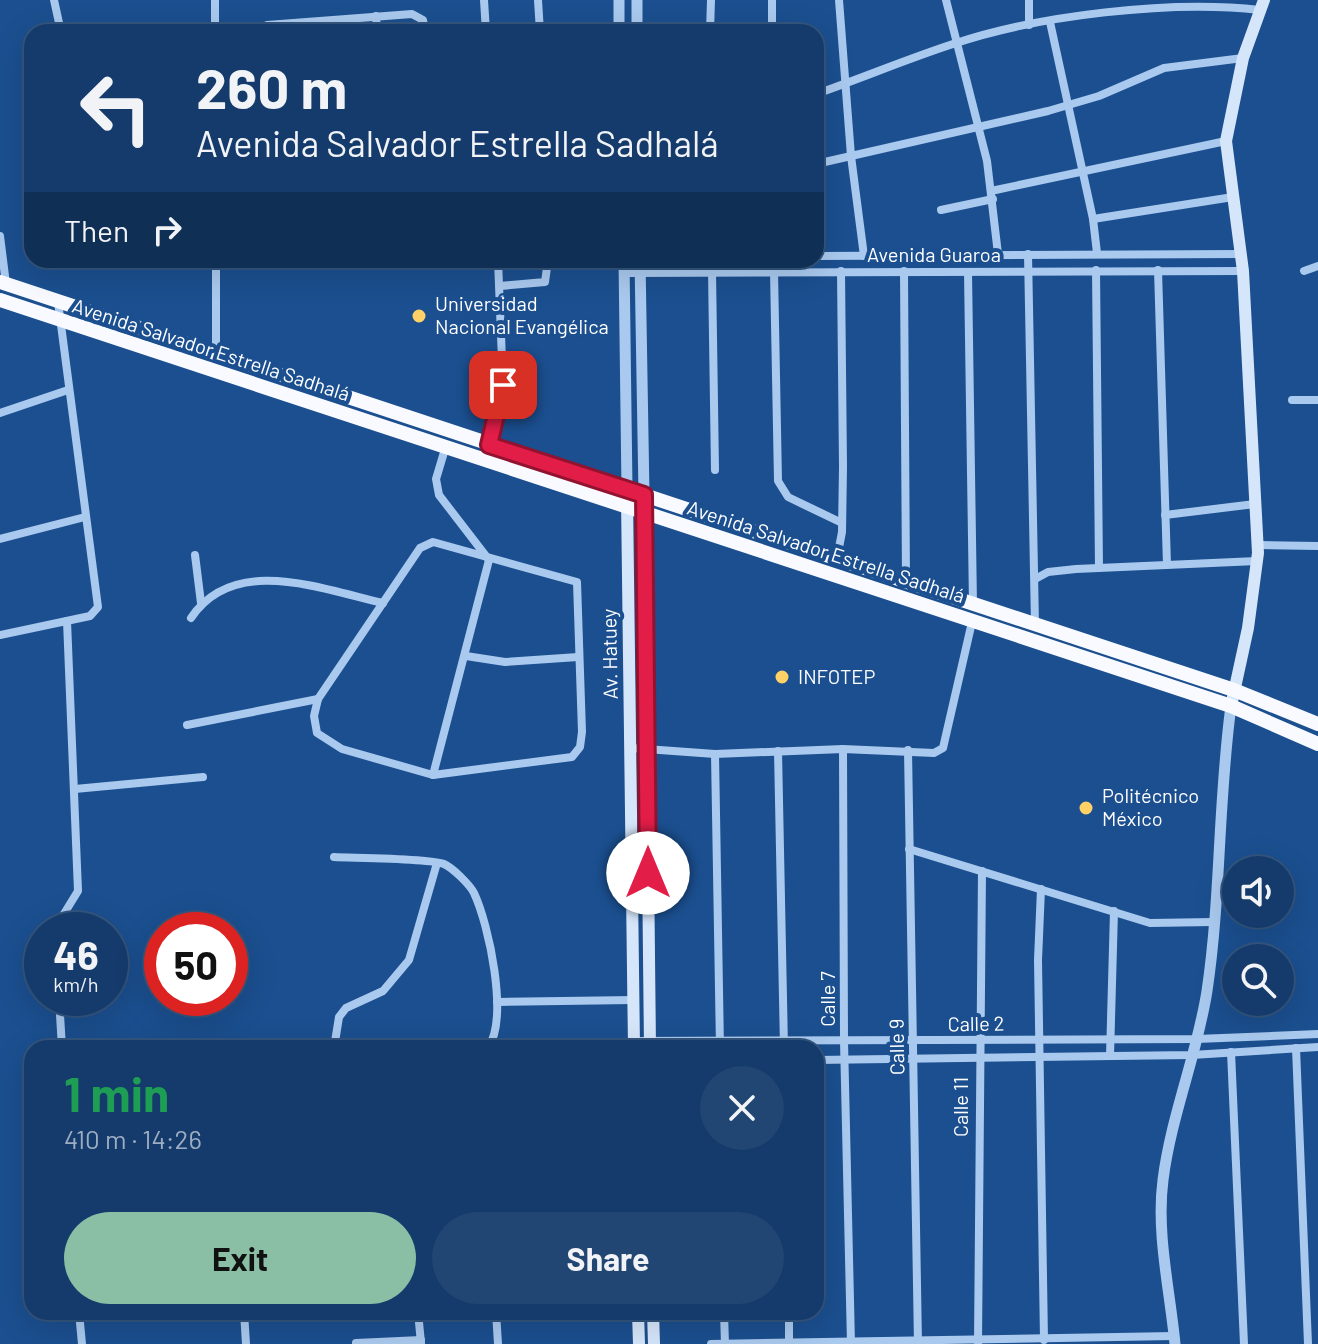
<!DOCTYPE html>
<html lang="en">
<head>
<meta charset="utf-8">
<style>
	:root { --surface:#143b6b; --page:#214673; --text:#f1f3f6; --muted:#9dadc1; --line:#33557e; --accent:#8abfa5 }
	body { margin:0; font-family:Barlow,sans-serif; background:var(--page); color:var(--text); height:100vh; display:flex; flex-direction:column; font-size:30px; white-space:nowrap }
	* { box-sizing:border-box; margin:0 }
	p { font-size:26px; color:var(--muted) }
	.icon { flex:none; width:44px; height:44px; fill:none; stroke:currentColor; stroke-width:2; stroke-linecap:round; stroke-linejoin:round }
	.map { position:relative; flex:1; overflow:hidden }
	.drawer { position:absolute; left:24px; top:1040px; width:800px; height:280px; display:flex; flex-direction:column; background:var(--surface); border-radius:24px; box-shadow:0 8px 32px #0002,0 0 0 2px var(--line) }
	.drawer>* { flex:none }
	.guide { position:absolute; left:24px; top:24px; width:800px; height:244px; border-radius:24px; box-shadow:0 8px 32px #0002,0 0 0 2px var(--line); background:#143b6b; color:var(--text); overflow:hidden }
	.buttons { position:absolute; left:1222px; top:856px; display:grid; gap:16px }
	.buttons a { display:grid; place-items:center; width:72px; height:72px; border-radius:50%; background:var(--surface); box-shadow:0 8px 32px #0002,0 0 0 2px var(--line); font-size:40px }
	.speed { position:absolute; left:24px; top:912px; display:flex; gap:16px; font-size:40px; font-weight:700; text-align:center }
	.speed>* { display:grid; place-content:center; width:104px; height:104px; border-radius:50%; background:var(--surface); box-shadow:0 8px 32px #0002,0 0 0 2px var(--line); line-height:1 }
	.speed small { font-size:20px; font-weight:400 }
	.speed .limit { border:12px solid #d22; background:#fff; color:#111 }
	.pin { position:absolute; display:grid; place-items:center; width:68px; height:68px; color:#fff; margin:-34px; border-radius:16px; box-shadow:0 4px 12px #0006 }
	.me { position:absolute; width:88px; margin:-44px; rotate:0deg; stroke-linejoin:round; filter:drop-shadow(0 0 6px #0008) }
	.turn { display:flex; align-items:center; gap:28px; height:168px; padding:0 40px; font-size:36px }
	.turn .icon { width:104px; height:104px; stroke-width:2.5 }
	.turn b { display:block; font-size:56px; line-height:68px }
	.then { display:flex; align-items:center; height:76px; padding:0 40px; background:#0003; gap:16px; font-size:30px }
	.round { display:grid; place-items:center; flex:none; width:84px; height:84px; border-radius:42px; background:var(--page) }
	.headline { display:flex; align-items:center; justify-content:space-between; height:136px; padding:0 40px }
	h1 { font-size:48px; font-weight:700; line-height:60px; color:#1e9e55 }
	.action { display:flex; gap:16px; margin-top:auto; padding:16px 40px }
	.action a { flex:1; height:92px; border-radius:48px; background:var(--accent); color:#111; font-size:32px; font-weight:700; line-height:92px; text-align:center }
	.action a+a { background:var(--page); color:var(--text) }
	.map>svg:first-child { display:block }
</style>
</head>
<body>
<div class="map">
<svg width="1318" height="1344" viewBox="0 0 1318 1344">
	<rect width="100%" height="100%" fill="#1b4f8f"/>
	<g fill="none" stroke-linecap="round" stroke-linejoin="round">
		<g stroke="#a9c9ee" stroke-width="8">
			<polyline points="54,0 61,32"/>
			<polyline points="215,0 215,32"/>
			<polyline points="484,0 486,32"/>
			<polyline points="538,0 540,32"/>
			<polyline points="772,0 772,32"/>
			<polyline points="839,0 851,156 864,256"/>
			<polyline points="946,0 987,161 998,254"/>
			<polyline points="1029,0 1029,25"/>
			<polyline points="376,16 377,32"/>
			<polyline points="1050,22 1093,219 1097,253"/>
			<polyline points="267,25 412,14 423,20 425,32"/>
			<polyline points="710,32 711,0"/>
			<path d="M816 94C862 78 907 59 953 44 1039 15 1170 0 1260 10"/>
			<polyline points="816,164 1048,111 1099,96 1164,68 1243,58"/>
			<polyline points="991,191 1226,141"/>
			<polyline points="941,210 993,199"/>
			<polyline points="1093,219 1233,197"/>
			<polyline points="0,236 6,284"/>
			<polyline points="1028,254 1035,625"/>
			<polyline points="816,256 1242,254"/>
			<polyline points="1096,270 1099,568"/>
			<polyline points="1158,270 1167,565"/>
			<polyline points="712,271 715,470"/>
			<polyline points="774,271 778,481 788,497 842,523"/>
			<polyline points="904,271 906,582"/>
			<polyline points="1304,271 1318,266"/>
			<polyline points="968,272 973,605"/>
			<polyline points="624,273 1243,271"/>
			<polyline points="500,286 545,282 548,260"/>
			<polyline points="216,356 216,260"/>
			<polyline points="1292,400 1318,400"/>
			<polyline points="0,413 68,390"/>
			<polyline points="489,445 503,385 498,260"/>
			<polyline points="1165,515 1255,504"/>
			<polyline points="0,539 85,517"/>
			<polygon points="433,542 577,582 582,732 580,747 572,757 433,775 342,749 317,733 314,716 318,699 420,548"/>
			<polyline points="1258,545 1318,546"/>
			<polyline points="195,555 201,603"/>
			<polyline points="837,558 842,532 843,467 841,271"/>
			<polyline points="1037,578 1048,572 1076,569 1257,561"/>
			<path d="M191 618C234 554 321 589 383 603"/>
			<polyline points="0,635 90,616 98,607 58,302"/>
			<polyline points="466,656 505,662 578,657"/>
			<polyline points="187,725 318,699"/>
			<polyline points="632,748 715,754 843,749 934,753 943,748 972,622"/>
			<polyline points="843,749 844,1041 851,1344"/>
			<polyline points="908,750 918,1344"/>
			<polyline points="778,751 784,1048"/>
			<polyline points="715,754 720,1048"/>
			<polyline points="433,775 489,560 439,495 436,479 445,449"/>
			<polyline points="75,789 203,777"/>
			<polyline points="909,849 1150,923 1213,922"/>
			<path d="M334 857C354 858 430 858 444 864 453 868 470 885 474 893 489 925 509 1018 488 1048"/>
			<polyline points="1041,889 1038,960 1044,1340"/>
			<polyline points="54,930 78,891 67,621"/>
			<polyline points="59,998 62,1048"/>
			<polyline points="497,1002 633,1000"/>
			<polyline points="634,1041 1197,1039 1318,1034"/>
			<polyline points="334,1048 339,1017 346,1008 383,991 409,960 437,863"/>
			<polyline points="1296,1048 1308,1344"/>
			<polyline points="1231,1052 1244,1344"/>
			<polyline points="1110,1056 1114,911"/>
			<polyline points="816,1060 1192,1055 1318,1047"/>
			<polyline points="79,1312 82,1344"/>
			<polyline points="244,1312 246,1344"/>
			<polyline points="418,1312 421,1343"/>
			<polyline points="496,1312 498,1344"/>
			<polyline points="724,1312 725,1344"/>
			<polyline points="789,1312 789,1343"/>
			<polyline points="356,1343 421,1340"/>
			<polyline points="711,1344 1174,1336"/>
			<polyline points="978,1344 982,871"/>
		</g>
		<g stroke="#a9c9ee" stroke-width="11">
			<polyline points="637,0 637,32"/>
			<polyline points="619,32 619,0"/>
			<polyline points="624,260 627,489"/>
			<polyline points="640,260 644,495"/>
			<path d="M1175 1344C1170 1291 1156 1233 1163 1180 1171 1116 1197 1055 1207 991 1221 897 1218 801 1231 706"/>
		</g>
		<g stroke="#d6e6fa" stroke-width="12">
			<polyline points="644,495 650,1048"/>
			<polyline points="627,499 634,1048"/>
			<polyline points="1231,706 1248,628 1258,553 1243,271 1226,141 1243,58 1264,0"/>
			<polyline points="638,1312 639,1344"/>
			<polyline points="653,1312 654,1344"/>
		</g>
		<g stroke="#f8faff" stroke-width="14">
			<polyline points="0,282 1234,690 1318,724"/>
			<polyline points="0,300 1231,706 1318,744"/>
		</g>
	</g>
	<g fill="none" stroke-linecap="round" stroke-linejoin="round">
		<g stroke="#92132f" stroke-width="20">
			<polyline id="route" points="503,385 489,445 644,495 648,873"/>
		</g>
		<use href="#route" stroke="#e11d48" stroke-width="14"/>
	</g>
	<g fill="#ffd166" stroke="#1b4f8f" stroke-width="3">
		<circle cx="419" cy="316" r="8"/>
		<circle cx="782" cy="677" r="8"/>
		<circle cx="1086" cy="808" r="8"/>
	</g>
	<g text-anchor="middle" stroke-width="8" stroke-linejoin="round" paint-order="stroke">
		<g font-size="20" fill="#fff" stroke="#1b4f8f">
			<text x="934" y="262">Avenida Guaroa</text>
			<text transform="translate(211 350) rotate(18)" y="7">Avenida Salvador Estrella Sadhalá</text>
			<text transform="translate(826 552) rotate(18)" y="7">Avenida Salvador Estrella Sadhalá</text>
			<text transform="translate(610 654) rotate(-91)" y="7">Av. Hatuey</text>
			<text transform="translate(828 999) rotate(-90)" y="7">Calle 7</text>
			<text transform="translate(976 1024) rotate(-1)" y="7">Calle 2</text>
			<text transform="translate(897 1047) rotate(-91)" y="7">Calle 9</text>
			<text transform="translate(961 1107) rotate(-90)" y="7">Calle 11</text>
		</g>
		<g font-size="20" fill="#fff" stroke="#1b4f8f" text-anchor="start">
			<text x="435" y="311">Universidad<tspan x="435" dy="23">Nacional Evangélica</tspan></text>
			<text x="798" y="684">INFOTEP</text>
			<text x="1102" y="803">Politécnico<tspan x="1102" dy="23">México</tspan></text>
		</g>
	</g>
</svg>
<div class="buttons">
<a><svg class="icon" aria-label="sound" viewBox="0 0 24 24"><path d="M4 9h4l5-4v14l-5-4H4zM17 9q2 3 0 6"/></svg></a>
<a><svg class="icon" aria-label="search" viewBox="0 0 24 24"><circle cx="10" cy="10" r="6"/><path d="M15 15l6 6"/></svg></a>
</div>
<div class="speed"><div>46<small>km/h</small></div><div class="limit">50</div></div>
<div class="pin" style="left:503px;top:385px;background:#d93025"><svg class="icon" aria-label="arrive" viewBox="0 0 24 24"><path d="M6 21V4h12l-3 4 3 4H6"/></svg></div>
<svg class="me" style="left:648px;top:873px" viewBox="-20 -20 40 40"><circle r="19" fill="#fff"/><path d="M0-13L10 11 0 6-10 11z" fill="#e11d48"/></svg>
<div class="guide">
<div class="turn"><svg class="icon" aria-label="left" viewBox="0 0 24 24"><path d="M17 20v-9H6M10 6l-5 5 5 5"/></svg><div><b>260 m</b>Avenida Salvador Estrella Sadhalá</div></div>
<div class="then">Then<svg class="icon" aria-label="right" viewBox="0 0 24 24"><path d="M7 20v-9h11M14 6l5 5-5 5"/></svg></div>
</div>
<section class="drawer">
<div class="headline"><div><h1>1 min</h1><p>410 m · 14:26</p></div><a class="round"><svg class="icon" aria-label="close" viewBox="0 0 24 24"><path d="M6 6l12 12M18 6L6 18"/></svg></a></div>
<div class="action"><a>Exit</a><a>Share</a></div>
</section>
</div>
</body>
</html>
